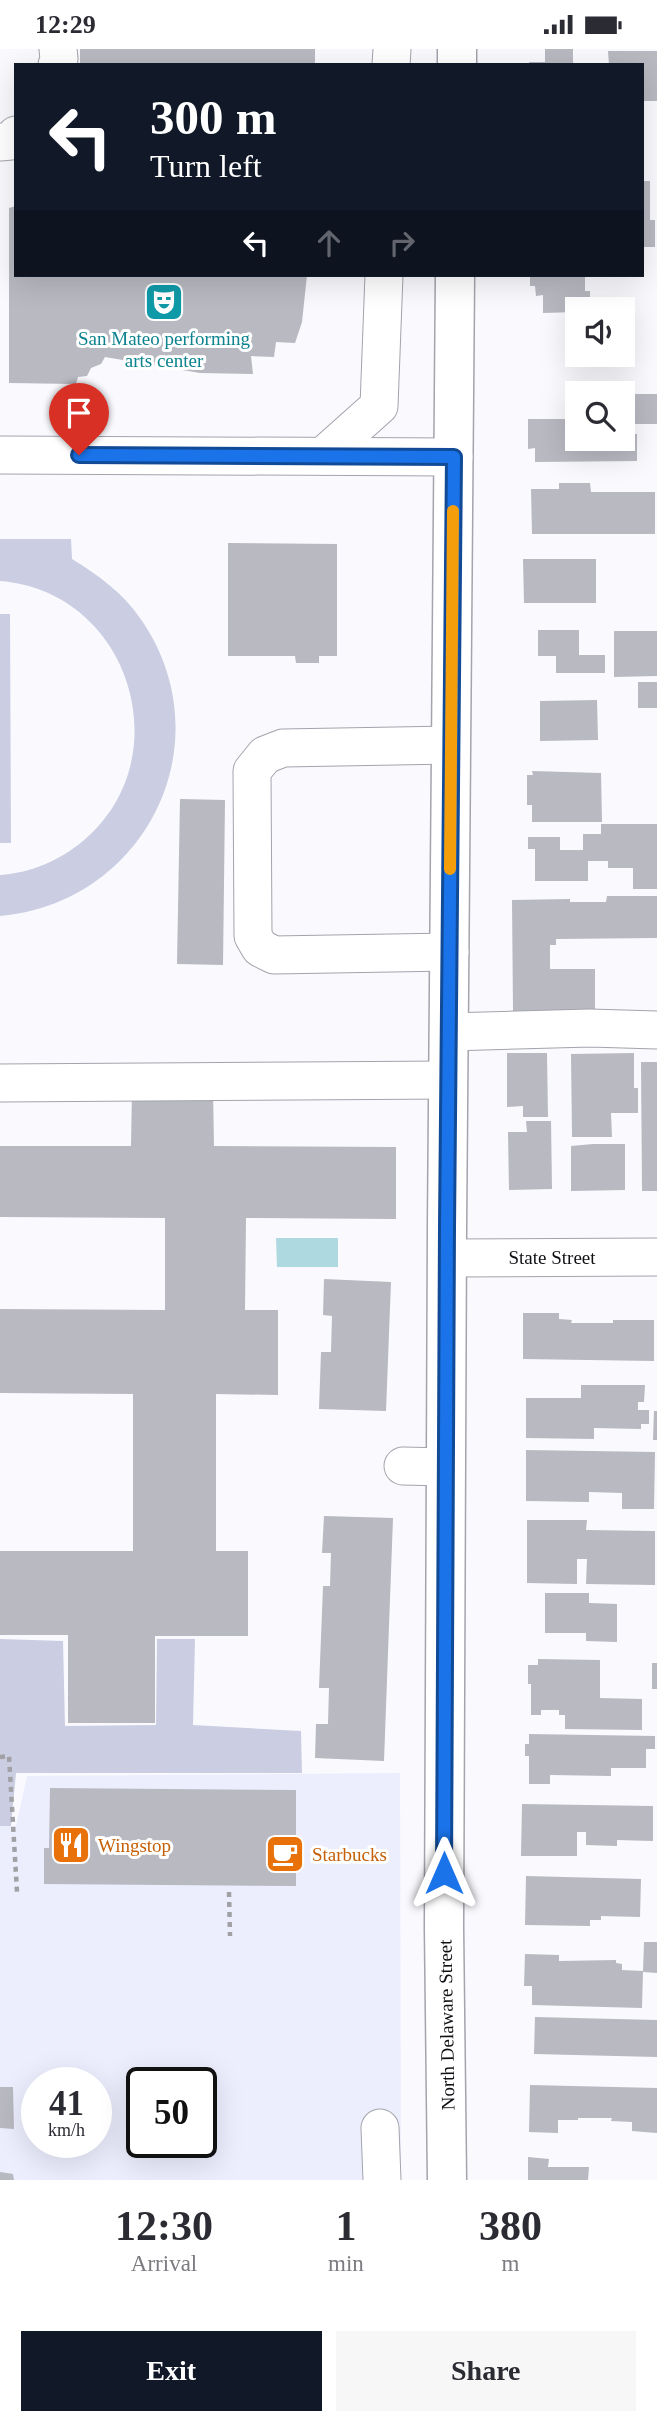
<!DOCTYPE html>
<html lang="en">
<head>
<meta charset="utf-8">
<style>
	:root { --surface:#fff; --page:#f7f7f7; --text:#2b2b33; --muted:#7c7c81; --accent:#111827 }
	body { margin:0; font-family:"Times New Roman",serif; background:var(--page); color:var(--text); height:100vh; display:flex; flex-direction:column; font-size:26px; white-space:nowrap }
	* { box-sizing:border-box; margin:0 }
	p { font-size:23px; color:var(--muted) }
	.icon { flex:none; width:38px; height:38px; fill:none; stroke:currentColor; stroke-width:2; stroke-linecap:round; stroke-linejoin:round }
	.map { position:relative; height:2131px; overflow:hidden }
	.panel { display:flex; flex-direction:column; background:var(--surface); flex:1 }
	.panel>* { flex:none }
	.top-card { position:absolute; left:14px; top:14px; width:630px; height:214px; border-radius:0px; box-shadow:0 7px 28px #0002; background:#111827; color:#fff; overflow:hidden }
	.controls { position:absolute; left:565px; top:248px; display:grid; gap:14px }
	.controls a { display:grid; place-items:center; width:70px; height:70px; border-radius:0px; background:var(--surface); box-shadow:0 7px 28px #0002; font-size:35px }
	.speed { position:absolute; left:21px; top:2018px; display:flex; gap:14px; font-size:35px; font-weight:700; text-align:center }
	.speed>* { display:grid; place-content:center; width:91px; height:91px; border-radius:50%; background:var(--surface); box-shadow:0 7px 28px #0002; line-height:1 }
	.speed small { font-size:18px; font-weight:400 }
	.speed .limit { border:4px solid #111; border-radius:10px; background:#fff; color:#111 }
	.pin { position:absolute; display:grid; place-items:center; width:60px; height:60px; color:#fff; margin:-72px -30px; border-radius:50% 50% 50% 0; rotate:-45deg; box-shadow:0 0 7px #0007 }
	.pin .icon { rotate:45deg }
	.me { position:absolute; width:77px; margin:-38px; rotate:0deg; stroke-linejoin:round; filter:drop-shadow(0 0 5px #0008) }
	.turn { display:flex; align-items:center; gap:24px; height:147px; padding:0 21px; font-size:32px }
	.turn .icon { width:91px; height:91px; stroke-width:2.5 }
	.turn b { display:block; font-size:49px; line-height:60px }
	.lanes { display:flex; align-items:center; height:66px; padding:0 21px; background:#0003; justify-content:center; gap:35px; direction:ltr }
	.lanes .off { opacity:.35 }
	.eta { display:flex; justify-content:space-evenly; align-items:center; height:119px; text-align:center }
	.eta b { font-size:42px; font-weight:700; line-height:49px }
	.action { display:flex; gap:14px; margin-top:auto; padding:14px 21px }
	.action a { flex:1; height:80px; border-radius:0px; background:var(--accent); color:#fff; font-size:28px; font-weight:700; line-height:80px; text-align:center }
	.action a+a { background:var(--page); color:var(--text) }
	.status { display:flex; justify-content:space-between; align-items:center; height:49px; padding:0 35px; background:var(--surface); direction:ltr }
	.status svg { height:19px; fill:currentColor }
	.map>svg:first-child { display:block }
</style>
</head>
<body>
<div class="status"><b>12:29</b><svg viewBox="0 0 49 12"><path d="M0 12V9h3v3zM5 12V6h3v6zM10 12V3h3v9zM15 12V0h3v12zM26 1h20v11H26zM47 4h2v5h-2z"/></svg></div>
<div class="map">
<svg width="657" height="2131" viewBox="0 0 657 2131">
	<rect width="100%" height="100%" fill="#f9f9fe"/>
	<path fill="#eceefe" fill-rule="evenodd" d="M400 1724 401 2131H0V1777H16L27 1727ZM37 2034H96V2093H37ZM142 2034H201V2093H142Z"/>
	<g fill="#cbcee2">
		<path d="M0 490H71L72 510C98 526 123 544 140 569 226 691 147 854 0 867V826C30 824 59 812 83 792 182 709 130 542 0 532Z"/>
		<polygon points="0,565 10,565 11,794 0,794"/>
		<polygon points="0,1590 63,1592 65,1677 156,1676 157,1590 195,1590 193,1676 301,1682 302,1724 16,1724 11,1777 0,1777"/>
	</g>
	<polygon fill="#afd9e0" points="276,1189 338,1189 338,1218 277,1218"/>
	<g fill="#b8b9c1">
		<rect x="80" y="0" width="235" height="16"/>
		<polygon points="545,0 573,0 573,16 529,16 529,13 545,13"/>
		<polygon points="608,2 657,2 657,52 642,52 642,16 609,16"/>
		<polygon points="642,132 650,132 650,171 655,171 655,198 642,198"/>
		<polygon points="16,157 16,226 307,226 302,273 295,294 276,293 274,308 251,307 253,325 200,324 105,308 101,315 91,319 87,327 78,328 76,335 9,334 9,159"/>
		<polygon points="530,226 585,226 585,242 590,242 590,257 577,257 577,263 543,264 543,246 536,247 535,237 530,237"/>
		<rect x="623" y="345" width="34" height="30"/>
		<polygon points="528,370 572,370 572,380 578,380 578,390 623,390 623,385 637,385 637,412 535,413 535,399 528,400"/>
		<polygon points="559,434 590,434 591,443 655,443 655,485 532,485 531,440 559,440"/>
		<polygon points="228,494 337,495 337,607 319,607 319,614 296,614 295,607 228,607"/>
		<polygon points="523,510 596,510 596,554 524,554"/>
		<polygon points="538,581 579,581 579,606 605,606 605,624 556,624 556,607 538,607"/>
		<polygon points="614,582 657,582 657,627 614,628"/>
		<rect x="638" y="633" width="19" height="26"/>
		<polygon points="597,651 598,691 540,692 540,652"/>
		<polygon points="532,722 601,724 602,773 532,773 532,756 527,756 527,726 533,726"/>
		<polygon points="180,750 225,751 223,916 177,915"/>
		<polygon points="601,775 657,775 657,840 633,840 633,819 608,819 608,812 588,812 588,832 535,832 535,800 528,800 528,788 560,788 560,801 583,801 583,785 601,785"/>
		<polygon points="607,847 657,847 657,889 556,890 556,896 550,896 550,920 595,920 595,961 513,962 512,851 570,850 570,853 606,853"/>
		<polygon points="507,1004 547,1004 548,1068 523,1068 523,1057 507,1058"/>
		<polygon points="634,1004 634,1039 638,1039 638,1064 611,1064 612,1088 572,1088 571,1005"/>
		<polygon points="641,1013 657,1013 657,1142 642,1142"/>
		<polygon points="132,1040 213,1041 214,1097 396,1098 396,1170 246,1169 245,1261 278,1261 278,1346 216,1345 216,1502 248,1502 248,1587 155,1587 155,1674 68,1674 68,1586 0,1586 0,1502 133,1502 133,1345 0,1344 0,1260 165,1261 165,1169 0,1168 0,1097 131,1097"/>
		<polygon points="526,1072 551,1072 552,1140 509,1141 508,1083 527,1083"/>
		<polygon points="593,1095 625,1095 625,1141 571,1142 571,1097"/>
		<polygon points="324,1230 391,1233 386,1362 319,1360 321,1303 331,1303 332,1267 323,1266"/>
		<polygon points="523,1264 559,1264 559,1270 572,1271 571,1274 613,1274 613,1271 654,1271 654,1312 523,1310"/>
		<polygon points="581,1336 645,1336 644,1353 638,1353 638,1361 649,1361 649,1375 641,1375 641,1380 594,1379 594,1390 526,1389 526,1349 581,1349"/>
		<polygon points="654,1362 657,1362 657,1391 653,1391"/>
		<polygon points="526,1401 655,1403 654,1460 622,1460 622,1444 589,1443 589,1453 526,1452"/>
		<polygon points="324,1467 393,1469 384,1712 315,1709 316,1675 328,1675 329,1639 319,1639 323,1537 330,1537 331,1504 322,1504"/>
		<polygon points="527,1471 587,1471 586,1481 655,1482 655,1536 586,1535 587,1510 577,1510 577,1535 527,1534"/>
		<polygon points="545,1544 589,1544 589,1554 617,1555 617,1593 586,1592 586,1584 545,1584"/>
		<polygon points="538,1610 600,1611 600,1649 642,1650 642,1681 565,1680 565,1666 559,1666 559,1661 541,1661 541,1666 531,1666 531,1635 528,1635 528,1616 538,1616"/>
		<rect x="652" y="1614" width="5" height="26"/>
		<polygon points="529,1685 655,1687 655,1700 646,1700 646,1719 611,1719 611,1727 550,1726 550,1735 529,1735 529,1707 525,1707 525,1695 529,1695"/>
		<polygon points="50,1739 296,1741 296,1837 44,1835 44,1799 49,1799"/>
		<polygon points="522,1755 653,1757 653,1792 617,1791 617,1797 586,1796 586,1783 577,1783 577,1807 521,1807"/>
		<polygon points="526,1827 641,1830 640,1868 601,1867 601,1871 590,1871 590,1877 525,1876"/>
		<polygon points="644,1893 657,1893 657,1924 643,1923"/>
		<polygon points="525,1905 559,1906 559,1912 616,1911 616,1914 622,1915 622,1921 643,1922 642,1959 532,1956 532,1937 524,1937"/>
		<polygon points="535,1968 657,1971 657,2008 534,2005"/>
		<polygon points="530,2036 657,2039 657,2084 632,2082 632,2073 611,2072 612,2069 578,2069 578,2071 558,2071 558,2084 529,2083"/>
		<polygon points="0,2038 13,2038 14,2080 0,2079"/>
		<polygon points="528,2108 549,2110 548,2118 589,2118 588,2131 528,2131"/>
		<polygon points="0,2123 13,2125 14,2131 0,2131"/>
	</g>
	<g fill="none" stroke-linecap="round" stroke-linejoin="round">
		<g stroke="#a3a4ac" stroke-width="39">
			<g id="minor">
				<polyline points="57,16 59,10 58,0"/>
				<polyline points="391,16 392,0"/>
				<polyline points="0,93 11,92 16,86"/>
				<polyline points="0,406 454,408"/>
				<polyline points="323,407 379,357 384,226"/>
				<polyline points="450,903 274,906 260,899 253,887 252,722 265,706 283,699 451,696"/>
				<polyline points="449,983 590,979 657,981"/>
				<polyline points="0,1034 448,1031"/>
				<polyline points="447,1209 657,1208"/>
				<polyline points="403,1417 446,1418"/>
				<polyline points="380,2079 382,2131"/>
			</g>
		</g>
		<g stroke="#a3a4ac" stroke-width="41">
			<g id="major">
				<polyline points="457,16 457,0"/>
				<polyline points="447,2131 444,1878 447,1178 455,226"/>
			</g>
		</g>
		<g stroke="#a0a0a5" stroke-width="4.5" stroke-dasharray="5 5" stroke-linecap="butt">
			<polyline points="0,1708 9,1707 17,1843"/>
			<polyline points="229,1843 230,1887"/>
		</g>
		<use href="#minor" stroke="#fff" stroke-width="37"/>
		<use href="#major" stroke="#fff" stroke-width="38"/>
	</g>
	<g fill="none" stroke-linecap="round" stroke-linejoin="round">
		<g stroke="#114b97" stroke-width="18">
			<polyline id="route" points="79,406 454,408 447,1178 444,1824"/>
		</g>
		<use href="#route" stroke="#1a73e8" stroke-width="12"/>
		<polyline stroke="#f59e0b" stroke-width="12" points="450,820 453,462"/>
	</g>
	<defs>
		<g id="theatre-square" transform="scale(2.0125)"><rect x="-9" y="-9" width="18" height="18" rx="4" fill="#0f9aa8" stroke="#fff"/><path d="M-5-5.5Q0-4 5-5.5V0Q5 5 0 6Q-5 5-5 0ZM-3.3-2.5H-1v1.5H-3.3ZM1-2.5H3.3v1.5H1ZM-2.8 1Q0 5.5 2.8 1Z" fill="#fff"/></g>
		<g id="restaurant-square" transform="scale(2.0125)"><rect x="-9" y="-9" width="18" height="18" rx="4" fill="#e8710a" stroke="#fff"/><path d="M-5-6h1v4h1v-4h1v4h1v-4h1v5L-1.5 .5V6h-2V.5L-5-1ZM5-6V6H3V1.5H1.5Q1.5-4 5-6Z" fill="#fff"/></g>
		<g id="cafe-square" transform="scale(2.0125)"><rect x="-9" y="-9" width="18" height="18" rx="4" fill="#e8710a" stroke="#fff"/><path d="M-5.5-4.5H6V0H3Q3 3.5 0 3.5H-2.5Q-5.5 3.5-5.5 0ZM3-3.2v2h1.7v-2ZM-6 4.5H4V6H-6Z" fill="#fff"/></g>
	</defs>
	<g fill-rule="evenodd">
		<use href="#theatre-square" x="164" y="253"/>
		<use href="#restaurant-square" x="71" y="1796"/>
		<use href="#cafe-square" x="285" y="1805"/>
	</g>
	<g text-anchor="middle" stroke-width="6" stroke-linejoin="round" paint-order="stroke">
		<g font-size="19" fill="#0d838f" stroke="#fff">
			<text x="164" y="296">San Mateo performing<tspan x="164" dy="22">arts center</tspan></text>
		</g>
		<g font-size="19" fill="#0f1013" stroke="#fff">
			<text x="552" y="1215">State Street</text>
			<text transform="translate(446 1976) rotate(-91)" y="7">North Delaware Street</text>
		</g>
		<g font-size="19" fill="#c56008" stroke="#fff" text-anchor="start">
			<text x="98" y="1803">Wingstop</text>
			<text x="312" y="1812">Starbucks</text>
		</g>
	</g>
</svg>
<div class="controls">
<a><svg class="icon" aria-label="sound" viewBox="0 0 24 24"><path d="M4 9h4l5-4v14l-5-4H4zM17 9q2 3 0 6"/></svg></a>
<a><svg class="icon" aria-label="search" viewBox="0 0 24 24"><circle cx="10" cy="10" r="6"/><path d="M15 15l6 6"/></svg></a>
</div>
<div class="speed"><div>41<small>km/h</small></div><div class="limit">50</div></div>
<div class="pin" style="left:79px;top:406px;background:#d93025"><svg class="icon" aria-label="arrive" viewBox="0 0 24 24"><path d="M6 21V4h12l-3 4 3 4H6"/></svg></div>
<svg class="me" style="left:444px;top:1824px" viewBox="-20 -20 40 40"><path d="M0-17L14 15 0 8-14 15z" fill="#1a73e8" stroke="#fff" stroke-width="4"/></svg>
<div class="top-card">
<div class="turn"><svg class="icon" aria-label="left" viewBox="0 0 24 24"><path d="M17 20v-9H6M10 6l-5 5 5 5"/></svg><div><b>300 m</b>Turn left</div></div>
<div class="lanes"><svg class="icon" aria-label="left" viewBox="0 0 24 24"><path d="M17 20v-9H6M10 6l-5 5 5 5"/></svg><svg class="icon off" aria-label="ahead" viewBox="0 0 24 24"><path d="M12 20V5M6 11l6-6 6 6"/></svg><svg class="icon off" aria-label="right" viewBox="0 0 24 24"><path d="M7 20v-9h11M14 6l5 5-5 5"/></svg></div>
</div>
</div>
<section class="panel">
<div class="eta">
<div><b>12:30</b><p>Arrival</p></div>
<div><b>1</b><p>min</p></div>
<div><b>380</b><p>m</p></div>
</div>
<div class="action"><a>Exit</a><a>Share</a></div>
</section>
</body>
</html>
